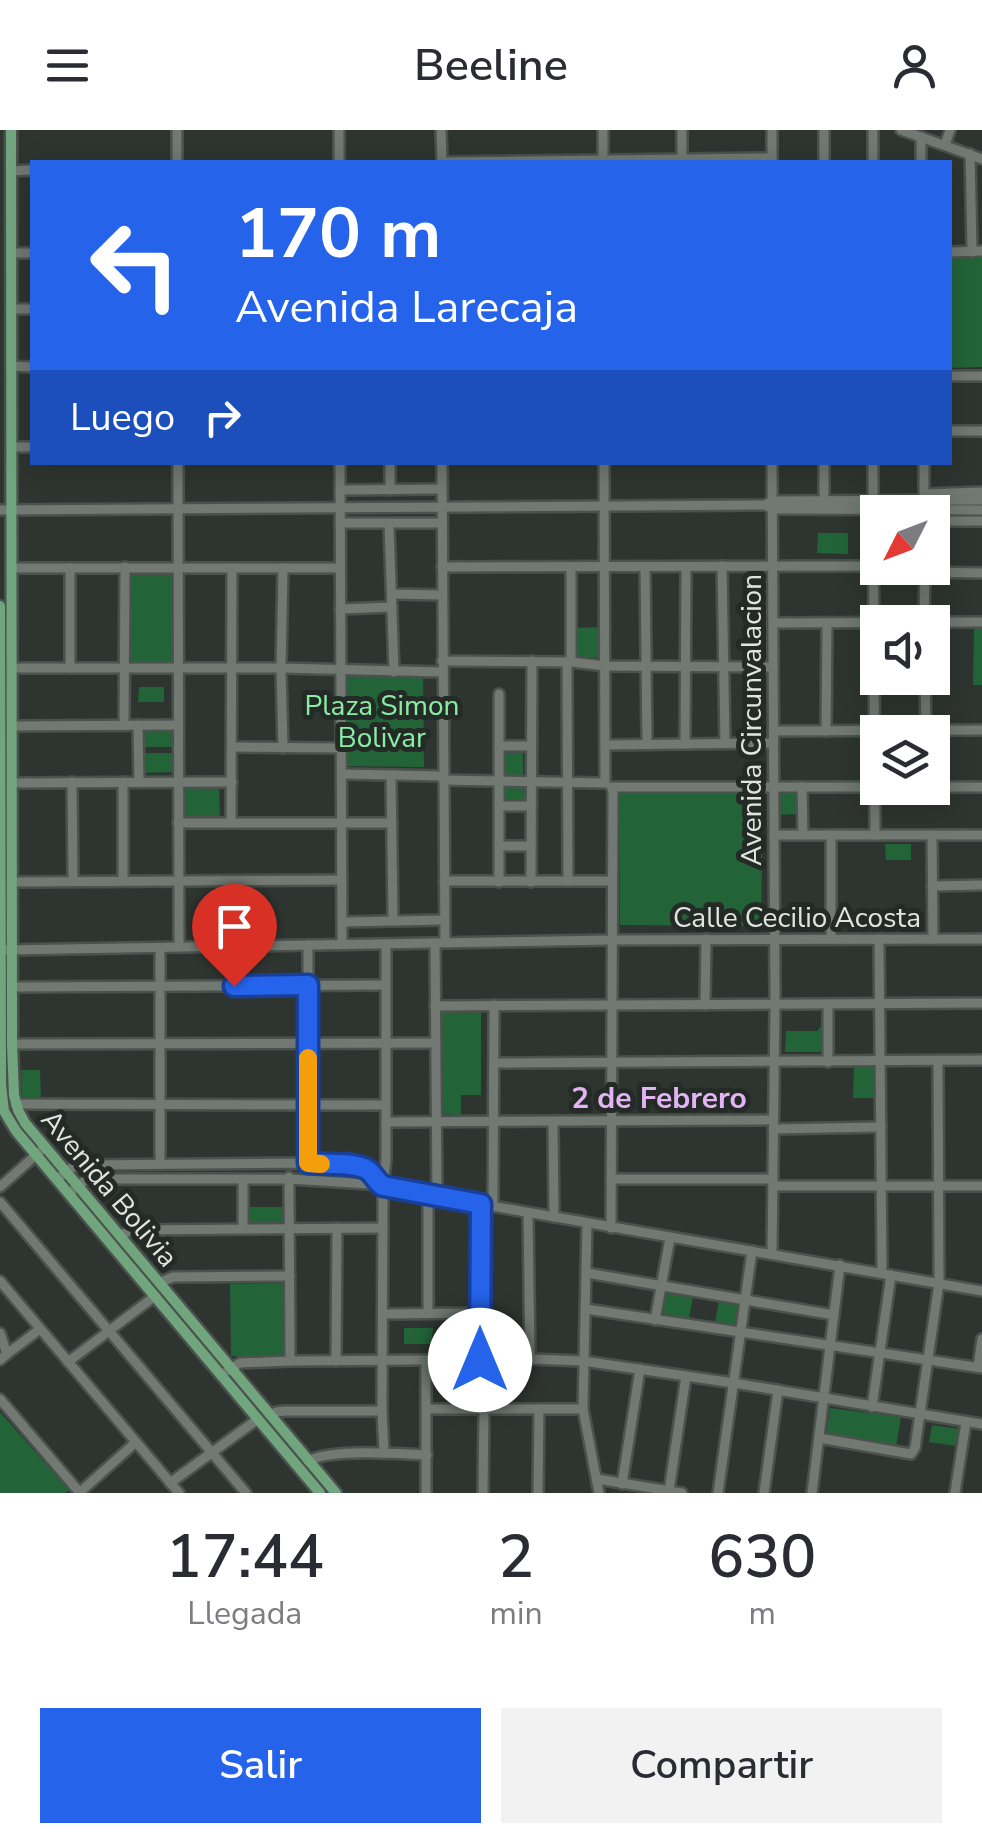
<!DOCTYPE html>
<html lang="es">
<head>
<meta charset="utf-8">
<style>
	:root { --surface:#fff; --page:#f2f2f3; --text:#2b2b33; --muted:#7c7c81; --accent:#2563eb }
	body { margin:0; font-family:"Nunito Sans",sans-serif; background:var(--page); color:var(--text); height:100vh; display:flex; flex-direction:column; font-size:38px; white-space:nowrap }
	* { box-sizing:border-box; margin:0 }
	p { font-size:32px; color:var(--muted) }
	.icon { flex:none; width:55px; height:55px; fill:none; stroke:currentColor; stroke-width:2; stroke-linecap:round; stroke-linejoin:round }
	.map { position:relative; height:1363px; overflow:hidden }
	.side { display:flex; flex-direction:column; background:var(--surface); flex:1 }
	.side>* { flex:none }
	.guide { position:absolute; left:30px; top:30px; width:922px; height:305px; border-radius:0px; box-shadow:0 5px 25px #0003; background:#2563eb; color:#fff; overflow:hidden }
	.needle { width:65px; rotate:228deg }
	.fabs { position:absolute; left:860px; top:365px; display:grid; gap:20px }
	.fabs a { display:grid; place-items:center; width:90px; height:90px; border-radius:0px; background:var(--surface); box-shadow:0 5px 25px #0003; font-size:50px }
	.pin { position:absolute; display:grid; place-items:center; width:85px; height:85px; color:#fff; margin:-102px -42px; border-radius:50% 50% 50% 0; rotate:-45deg; box-shadow:0 0 10px #0007 }
	.pin .icon { rotate:45deg }
	.me { position:absolute; width:110px; margin:-55px; rotate:0deg; stroke-linejoin:round; filter:drop-shadow(0 0 8px #0008) }
	.turn { display:flex; align-items:center; gap:35px; height:210px; padding:0 40px; font-size:45px }
	.turn .icon { width:130px; height:130px; stroke-width:2.5 }
	.turn b { display:block; font-size:70px; line-height:85px }
	.then { display:flex; align-items:center; height:95px; padding:0 40px; background:#0003; gap:20px; font-size:38px }
	.eta { display:flex; justify-content:space-evenly; align-items:center; height:170px; text-align:center }
	.eta b { font-size:60px; font-weight:600; line-height:70px }
	.action { display:flex; gap:20px; margin-top:auto; padding:20px 40px }
	.action a { flex:1; height:115px; border-radius:0px; background:var(--accent); color:#fff; font-size:40px; font-weight:600; line-height:115px; text-align:center }
	.action a+a { background:var(--page); color:var(--text) }
	header { display:flex; justify-content:space-between; align-items:center; height:130px; padding:0 40px; background:var(--surface); font-size:45px; font-weight:600 }
	.map>svg:first-child { display:block }
</style>
</head>
<body>
<header><svg class="icon" aria-label="menu" viewBox="0 0 24 24"><path d="M4 6h16M4 12h16M4 18h16"/></svg>Beeline<svg class="icon" aria-label="person" viewBox="0 0 24 24"><circle cx="12" cy="8" r="4"/><path d="M4 21q1-7 8-7t8 7"/></svg></header>
<div class="map">
<svg width="982" height="1363" viewBox="0 0 982 1363">
	<rect width="100%" height="100%" fill="#2e3530"/>
	<g fill="#226438">
		<polygon points="950,121 982,122 982,237 950,238"/>
		<polygon points="818,403 848,403 848,424 817,423"/>
		<polygon points="129,441 174,441 174,534 129,533"/>
		<polygon points="602,497 603,527 573,528 572,498"/>
		<polygon points="974,499 982,499 982,555 973,555"/>
		<polygon points="423,545 424,637 339,636 340,546"/>
		<polygon points="139,557 164,557 164,572 138,572"/>
		<polygon points="143,600 172,600 172,617 144,617"/>
		<polygon points="504,621 523,621 523,648 505,648"/>
		<polygon points="141,623 174,623 174,642 141,643"/>
		<rect x="500" y="653" width="30" height="22"/>
		<polygon points="179,656 219,656 220,687 180,687"/>
		<polygon points="620,662 763,662 761,796 620,795"/>
		<polygon points="774,664 799,664 799,684 775,685"/>
		<polygon points="885,714 911,714 911,730 886,730"/>
		<polygon points="433,879 481,879 481,965 461,965 461,985 433,984"/>
		<polygon points="825,892 825,922 785,922 786,901 817,901"/>
		<polygon points="854,935 873,935 876,938 878,968 853,968"/>
		<polygon points="21,940 40,940 41,969 22,969"/>
		<rect x="248" y="1077" width="35" height="18"/>
		<polygon points="287,1153 285,1228 231,1226 230,1154"/>
		<polygon points="664,1162 693,1167 689,1188 661,1183"/>
		<polygon points="719,1170 740,1174 737,1197 715,1193"/>
		<polygon points="404,1198 433,1198 432,1214 404,1214"/>
		<polygon points="830,1278 901,1287 896,1317 826,1307"/>
		<polygon points="0,1282 69,1360 65,1363 0,1363"/>
		<polygon points="932,1295 960,1299 957,1316 929,1312"/>
	</g>
	<g fill="none" stroke-linecap="round" stroke-linejoin="round">
		<g stroke="#4b514d" stroke-width="14">
			<g id="minor">
				<polyline points="177,0 177,32"/>
				<polyline points="339,0 339,32"/>
				<polyline points="441,0 442,32"/>
				<polyline points="603,0 603,32"/>
				<polyline points="824,0 824,32"/>
				<polyline points="901,0 982,29"/>
				<polyline points="945,15 950,0"/>
				<polyline points="970,24 972,122"/>
				<polyline points="682,30 682,0"/>
				<polyline points="442,32 772,28"/>
				<polyline points="772,32 772,0"/>
				<polyline points="873,32 873,0"/>
				<polyline points="921,32 921,7"/>
				<polyline points="11,41 32,40"/>
				<polyline points="950,122 982,121"/>
				<polyline points="11,123 32,123"/>
				<polyline points="11,179 32,179"/>
				<polyline points="11,236 32,237"/>
				<polyline points="950,246 982,246"/>
				<polyline points="950,301 982,301"/>
				<polyline points="12,317 32,317"/>
				<polyline points="178,332 179,817"/>
				<polyline points="340,332 342,814"/>
				<polyline points="390,332 390,360"/>
				<polyline points="442,332 445,812"/>
				<polyline points="604,332 605,653"/>
				<polyline points="772,332 775,874 772,1124"/>
				<polyline points="873,332 875,705"/>
				<polyline points="924,332 924,370"/>
				<polyline points="340,360 441,359"/>
				<polyline points="924,364 982,362"/>
				<polyline points="824,375 824,332"/>
				<polyline points="767,376 772,379 982,380"/>
				<polyline points="0,380 765,375 772,371 982,370"/>
				<polyline points="932,391 982,391"/>
				<polyline points="340,393 441,393"/>
				<polyline points="389,394 394,542"/>
				<polyline points="722,436 725,613"/>
				<polyline points="442,437 873,436"/>
				<polyline points="571,437 571,532"/>
				<polyline points="645,437 647,614"/>
				<polyline points="12,438 340,438"/>
				<polyline points="925,442 982,443"/>
				<polyline points="392,464 442,465"/>
				<polyline points="340,479 392,477"/>
				<polyline points="924,492 925,440"/>
				<polyline points="773,493 982,492"/>
				<polyline points="442,531 571,532 606,536 773,537"/>
				<polyline points="567,532 568,751"/>
				<polyline points="12,538 281,538 442,542"/>
				<polyline points="70,538 70,438"/>
				<polyline points="925,548 926,600"/>
				<polyline points="499,564 499,752"/>
				<polyline points="124,595 125,437"/>
				<polyline points="138,595 139,652"/>
				<polyline points="12,596 178,595"/>
				<polyline points="773,601 982,600"/>
				<polyline points="826,601 827,493"/>
				<polyline points="685,614 686,437"/>
				<polyline points="605,615 773,613"/>
				<polyline points="499,616 531,616"/>
				<polyline points="232,617 341,618"/>
				<polyline points="283,618 281,538 283,438"/>
				<polyline points="342,644 443,646"/>
				<polyline points="391,645 393,790"/>
				<polyline points="443,650 605,653"/>
				<polyline points="72,652 73,750"/>
				<polyline points="123,652 123,750"/>
				<polyline points="12,653 232,652"/>
				<polyline points="611,657 878,657"/>
				<polyline points="802,657 803,705"/>
				<polyline points="932,657 982,657"/>
				<polyline points="499,676 531,676"/>
				<polyline points="178,693 392,693"/>
				<polyline points="231,693 232,438"/>
				<polyline points="774,705 982,705"/>
				<polyline points="932,705 933,809"/>
				<polyline points="499,716 531,716"/>
				<polyline points="444,751 611,751"/>
				<polyline points="13,752 342,750"/>
				<polyline points="531,752 532,531"/>
				<polyline points="932,756 982,755"/>
				<polyline points="342,792 444,790"/>
				<polyline points="831,809 831,705"/>
				<polyline points="879,809 882,1143"/>
				<polyline points="435,813 437,1066"/>
				<polyline points="5,820 611,810 982,809"/>
				<polyline points="12,857 385,855"/>
				<polyline points="828,874 828,932"/>
				<polyline points="705,875 706,809"/>
				<polyline points="435,876 982,873"/>
				<polyline points="12,914 436,913"/>
				<polyline points="494,933 982,930"/>
				<polyline points="15,974 386,975"/>
				<polyline points="386,992 773,990"/>
				<polyline points="553,992 554,1087"/>
				<polyline points="773,999 881,997"/>
				<polyline points="308,1033 308,815"/>
				<polyline points="160,1034 160,818"/>
				<polyline points="289,1047 290,1231"/>
				<polyline points="57,1049 71,1038 83,1035 308,1033 360,1037 374,1045 376,1052"/>
				<polyline points="611,1049 773,1049"/>
				<polyline points="773,1056 982,1056"/>
				<polyline points="0,1057 45,1017"/>
				<polyline points="74,1059 87,1049 290,1049 369,1054 376,1052 383,1056 428,1065 982,1161"/>
				<polyline points="428,1065 428,1182"/>
				<polyline points="0,1072 246,1363"/>
				<polyline points="493,1077 494,875"/>
				<polyline points="528,1083 530,1229"/>
				<polyline points="587,1094 583,1279 599,1363"/>
				<polyline points="611,1098 613,658"/>
				<polyline points="243,1099 243,1050"/>
				<polyline points="120,1106 131,1100 383,1098"/>
				<polyline points="587,1143 834,1185"/>
				<polyline points="0,1151 179,1363"/>
				<polyline points="159,1153 173,1147 290,1146"/>
				<polyline points="586,1179 982,1238"/>
				<polyline points="384,1184 480,1183"/>
				<polyline points="655,1190 670,1108"/>
				<polyline points="0,1203 7,1224 0,1230"/>
				<polyline points="7,1224 40,1199"/>
				<polyline points="480,1230 481,1074"/>
				<polyline points="336,1231 337,1098"/>
				<polyline points="426,1231 426,1363"/>
				<polyline points="68,1232 155,1166"/>
				<polyline points="978,1237 982,1209"/>
				<polyline points="227,1241 240,1233 290,1231 530,1229 583,1231 734,1253 982,1294"/>
				<polyline points="0,1269 80,1363"/>
				<polyline points="872,1277 891,1145"/>
				<polyline points="427,1279 583,1279"/>
				<polyline points="271,1286 276,1282 285,1281 382,1281"/>
				<polyline points="819,1308 911,1324 915,1318 939,1153 938,931"/>
				<polyline points="384,1323 382,1281 383,1056 386,1029 386,814"/>
				<path d="M308 1331C331 1318 399 1324 427 1325"/>
				<polyline points="597,1349 682,1363"/>
				<polyline points="170,1353 258,1289"/>
				<polyline points="622,1354 640,1239"/>
				<polyline points="669,1361 686,1246"/>
				<polyline points="79,1363 136,1312"/>
				<polyline points="483,1363 484,1279"/>
				<polyline points="538,1363 539,1279"/>
				<polyline points="718,1363 752,1121"/>
				<polyline points="764,1363 778,1260"/>
				<polyline points="812,1363 840,1135"/>
				<polyline points="955,1363 966,1292"/>
			</g>
		</g>
		<g stroke="#4b514d" stroke-width="15">
			<g id="major">
				<polyline points="11,0 12,914 14,965 18,980 25,993 336,1363"/>
				<polyline points="0,476 1,954 4,981 16,1001 320,1363"/>
			</g>
		</g>
		<use href="#minor" stroke="#717972" stroke-width="9"/>
		<use href="#major" stroke="#70a57e" stroke-width="10"/>
	</g>
	<g fill="none" stroke-linecap="round" stroke-linejoin="round">
		<g stroke="#184099" stroke-width="25">
			<path id="route" d="M234 856 308 855V1033C323 1034 353 1032 366 1039 374 1043 375 1051 383 1056L481 1074 480 1230"/>
		</g>
		<use href="#route" stroke="#2563eb" stroke-width="18"/>
		<polyline stroke="#f59e0b" stroke-width="18" points="308,928 308,1033 321,1034"/>
	</g>
	<g text-anchor="middle" stroke-width="10" stroke-linejoin="round" paint-order="stroke">
		<g font-size="28" fill="#89eda4" stroke="#242b26">
			<text x="382" y="585">Plaza Simon<tspan x="382" dy="32">Bolivar</tspan></text>
		</g>
		<g font-size="28" fill="#e1e5e2" stroke="#242b26">
			<text transform="translate(751 590) rotate(-90)" y="10">Avenida Circunvalacion</text>
			<text x="797" y="797">Calle Cecilio Acosta</text>
			<text transform="translate(110 1058) rotate(50)" y="10">Avenida Bolivia</text>
		</g>
		<g font-size="30" font-weight="bold" fill="#e2b4f4" stroke="#242b26">
			<text x="659" y="978">2 de Febrero</text>
		</g>
	</g>
</svg>
<div class="fabs">
<a><svg class="needle" viewBox="-14 -14 28 28"><path d="M0-13l5 13h-10z" fill="#e53935"/><path d="M0 13l5-13h-10z" fill="#7c7c81"/></svg></a>
<a><svg class="icon" aria-label="sound" viewBox="0 0 24 24"><path d="M4 9h4l5-4v14l-5-4H4zM17 9q2 3 0 6"/></svg></a>
<a><svg class="icon" aria-label="layers" viewBox="0 0 24 24"><path d="M12 4l9 5-9 5-9-5zM3 14l9 5 9-5"/></svg></a>
</div>
<div class="pin" style="left:234px;top:856px;background:#d93025"><svg class="icon" aria-label="arrive" viewBox="0 0 24 24"><path d="M6 21V4h12l-3 4 3 4H6"/></svg></div>
<svg class="me" style="left:480px;top:1230px" viewBox="-20 -20 40 40"><circle r="19" fill="#fff"/><path d="M0-13L10 11 0 6-10 11z" fill="#2563eb"/></svg>
<div class="guide">
<div class="turn"><svg class="icon" aria-label="left" viewBox="0 0 24 24"><path d="M17 20v-9H6M10 6l-5 5 5 5"/></svg><div><b>170 m</b>Avenida Larecaja</div></div>
<div class="then">Luego<svg class="icon" aria-label="right" viewBox="0 0 24 24"><path d="M7 20v-9h11M14 6l5 5-5 5"/></svg></div>
</div>
</div>
<section class="side">
<div class="eta">
<div><b>17:44</b><p>Llegada</p></div>
<div><b>2</b><p>min</p></div>
<div><b>630</b><p>m</p></div>
</div>
<div class="action"><a>Salir</a><a>Compartir</a></div>
</section>
</body>
</html>
